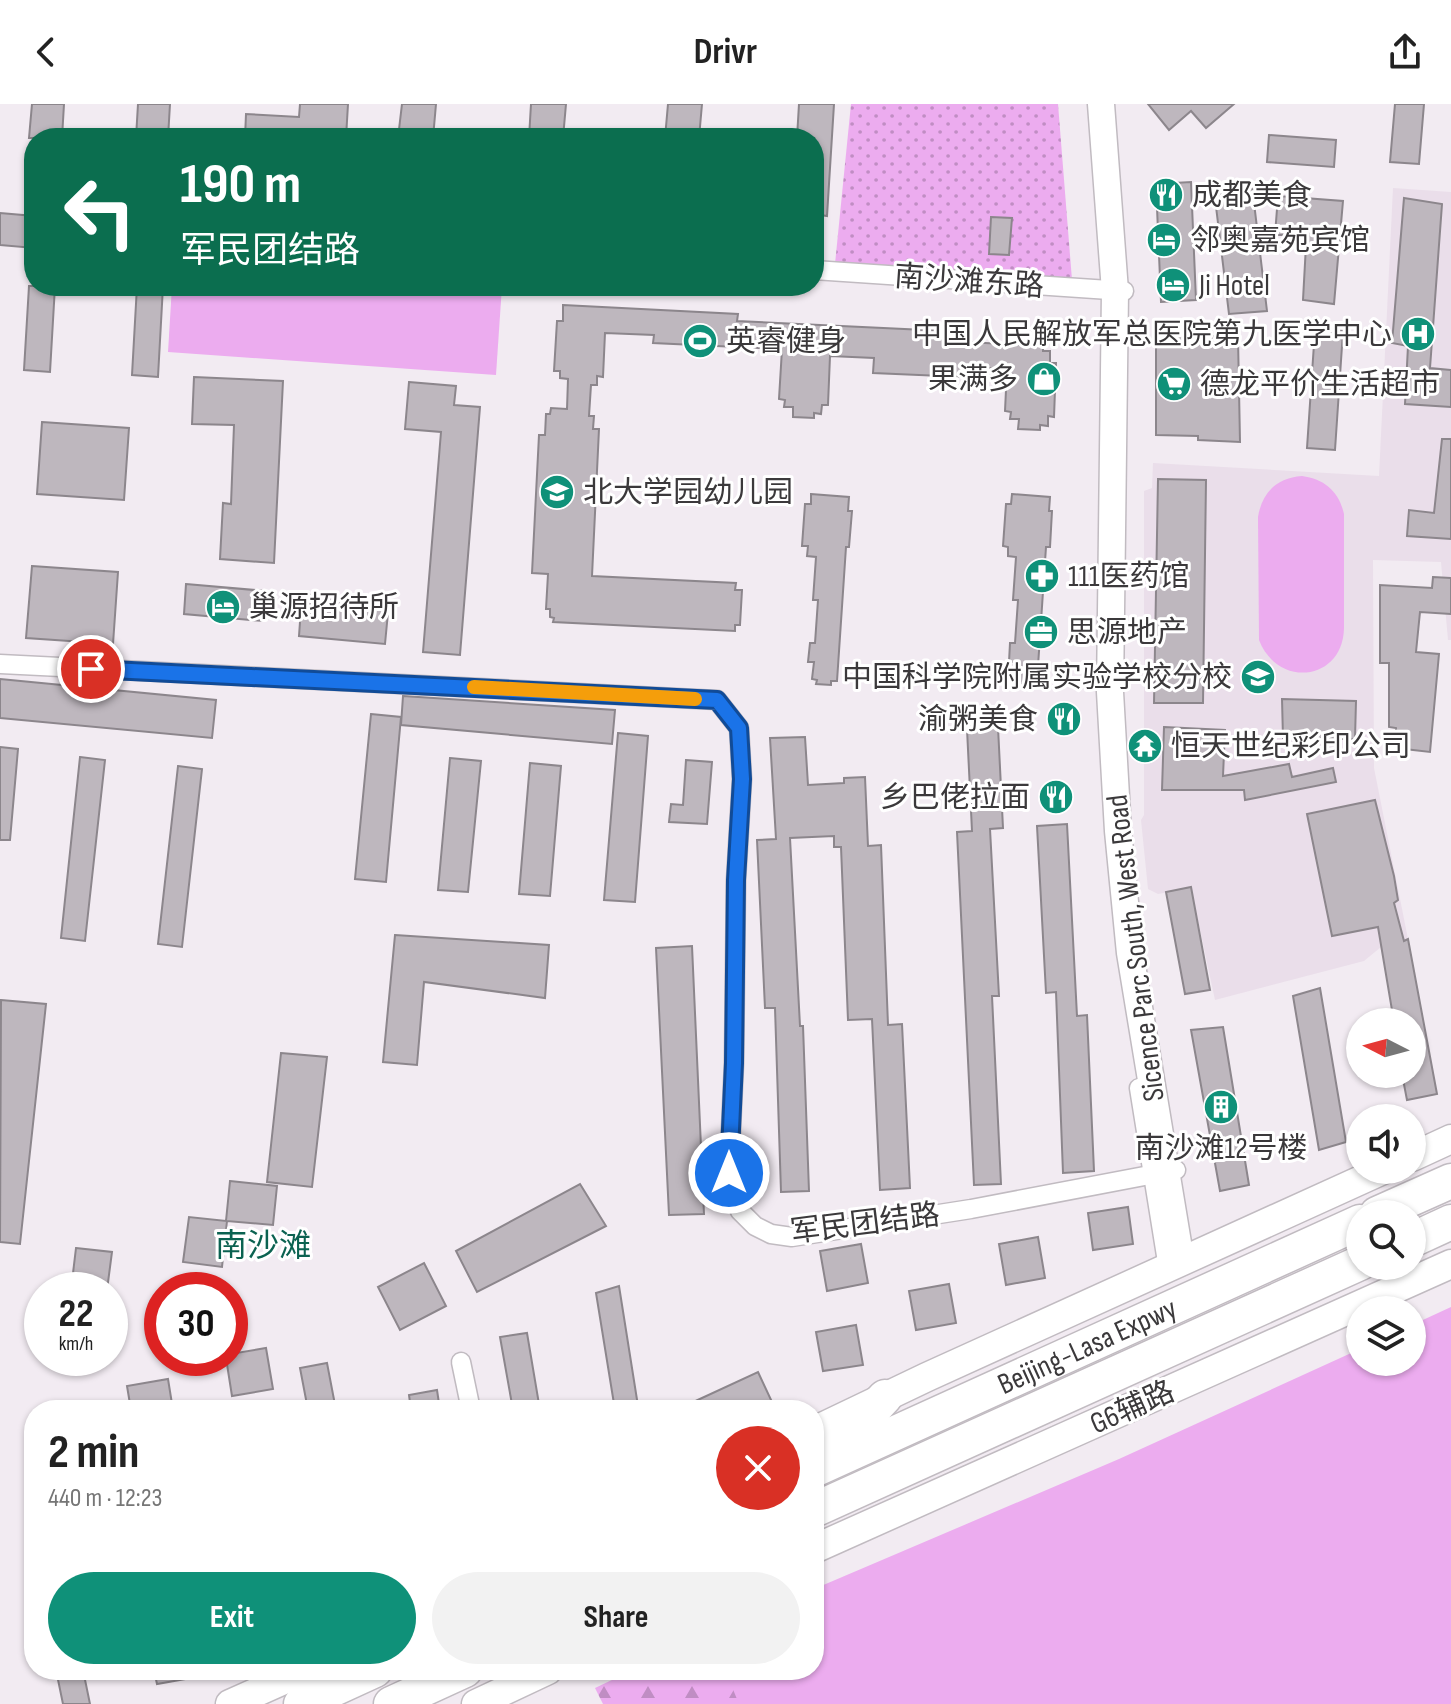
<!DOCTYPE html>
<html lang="en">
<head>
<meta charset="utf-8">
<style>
	:root { --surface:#fff; --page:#f2f2f2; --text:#222; --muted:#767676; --accent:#0f9179 }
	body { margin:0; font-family:"Sofia Sans Condensed","Noto Sans SC",sans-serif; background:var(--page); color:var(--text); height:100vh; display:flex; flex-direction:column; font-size:30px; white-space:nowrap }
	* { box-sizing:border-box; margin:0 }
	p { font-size:26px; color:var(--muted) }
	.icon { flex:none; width:44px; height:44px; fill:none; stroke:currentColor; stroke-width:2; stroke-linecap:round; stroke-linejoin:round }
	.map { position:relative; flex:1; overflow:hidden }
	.side { position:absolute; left:24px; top:1296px; width:800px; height:280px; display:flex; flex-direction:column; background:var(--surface); border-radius:32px; box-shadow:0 2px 6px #0004 }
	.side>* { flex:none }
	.hud { position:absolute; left:24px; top:24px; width:800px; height:168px; border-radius:32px; box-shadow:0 2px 6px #0004; background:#0b6e4f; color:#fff; overflow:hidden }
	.needle { width:52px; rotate:276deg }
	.fabs { position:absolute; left:1346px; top:904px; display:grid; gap:16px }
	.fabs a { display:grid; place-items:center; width:80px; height:80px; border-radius:50%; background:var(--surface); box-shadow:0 2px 6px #0004; font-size:40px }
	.speed { position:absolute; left:24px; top:1168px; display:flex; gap:16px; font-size:40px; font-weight:700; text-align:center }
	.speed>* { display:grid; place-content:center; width:104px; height:104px; border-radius:50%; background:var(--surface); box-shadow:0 2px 6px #0004; line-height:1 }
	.speed small { font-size:20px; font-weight:400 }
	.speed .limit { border:12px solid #d22; background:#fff; color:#111 }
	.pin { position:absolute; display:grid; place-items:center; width:68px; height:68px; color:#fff; margin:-34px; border:4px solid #fff; border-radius:50%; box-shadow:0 2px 8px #0007 }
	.me { position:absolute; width:88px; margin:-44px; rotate:0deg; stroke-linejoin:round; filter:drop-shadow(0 0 6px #0008) }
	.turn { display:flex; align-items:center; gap:28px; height:168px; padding:0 24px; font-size:36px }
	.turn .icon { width:104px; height:104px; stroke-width:2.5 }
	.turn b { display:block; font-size:56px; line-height:68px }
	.round { display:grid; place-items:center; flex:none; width:84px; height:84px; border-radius:42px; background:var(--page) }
	.summary { display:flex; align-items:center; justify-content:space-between; height:136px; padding:0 24px }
	h1 { font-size:48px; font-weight:700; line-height:60px }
	.action { display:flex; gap:16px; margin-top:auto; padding:16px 24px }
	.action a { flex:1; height:92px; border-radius:48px; background:var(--accent); color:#fff; font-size:32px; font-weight:700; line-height:92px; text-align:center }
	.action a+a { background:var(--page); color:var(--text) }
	header { display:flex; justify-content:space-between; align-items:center; height:104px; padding:0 24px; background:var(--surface); font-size:36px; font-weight:700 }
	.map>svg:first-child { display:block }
</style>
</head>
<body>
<header><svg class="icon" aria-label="back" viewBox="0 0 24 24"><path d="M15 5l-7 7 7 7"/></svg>Drivr<svg class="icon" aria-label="share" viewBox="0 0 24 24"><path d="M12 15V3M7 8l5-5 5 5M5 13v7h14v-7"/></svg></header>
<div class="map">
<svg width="1451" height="1600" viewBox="0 0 1451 1600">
	<defs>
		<pattern id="grass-dots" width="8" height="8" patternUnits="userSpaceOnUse" patternTransform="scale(2)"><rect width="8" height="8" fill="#ecacef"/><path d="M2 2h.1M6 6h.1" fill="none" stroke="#c08dc3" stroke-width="1.8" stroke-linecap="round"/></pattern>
		<pattern id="forest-firs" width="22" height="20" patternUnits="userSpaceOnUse" patternTransform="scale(2)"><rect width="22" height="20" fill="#ecacef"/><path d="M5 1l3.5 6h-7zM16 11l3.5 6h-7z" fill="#c08dc3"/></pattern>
	</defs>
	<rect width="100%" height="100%" fill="#f2ebf2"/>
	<polygon fill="#eadeea" points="1393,84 1451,88 1451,536 1448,536 1441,458 1373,456 1374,664 1408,835 1381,843 1364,857 1215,896 1191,784 1158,790 1148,785 1141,716 1144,711 1144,387 1152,384 1153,359 1379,372"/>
	<polygon fill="url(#grass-dots)" points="851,0 1058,0 1072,176 835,160"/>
	<polygon fill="url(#forest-firs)" points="633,1566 726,1566 741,1600 603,1600 595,1584"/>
	<g fill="#ecacef">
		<polygon points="172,182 502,182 496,271 168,248"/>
		<path d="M1302 372C1325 375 1339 388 1344 410V524C1343 577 1278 585 1259 536L1258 413C1262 388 1277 374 1302 372Z"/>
		<polygon points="1451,1203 1451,1600 739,1600 725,1566 814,1566 814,1485 1119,1355 1360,1245 1360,1258 1412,1258 1412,1221"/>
	</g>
	<g fill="#beb7be" stroke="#8c868c" stroke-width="2">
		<polygon points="32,0 64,0 62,34 29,34"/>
		<polygon points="138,0 170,0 168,34 136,34"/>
		<polygon points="300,0 348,0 346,34 245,34 246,10 299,13"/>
		<polygon points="402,0 436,0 433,34 398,34"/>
		<polygon points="531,0 566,0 563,34 529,34"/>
		<polygon points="668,0 702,0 699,34 665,34"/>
		<polygon points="799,0 834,0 827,112 814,110 814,34 797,34"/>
		<polygon points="1148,0 1234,0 1206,24 1191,7 1169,26"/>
		<polygon points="1395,0 1424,0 1419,60 1390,58"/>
		<polygon points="1269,31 1336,36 1334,63 1267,58"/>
		<polygon points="1191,78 1196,196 1161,198 1156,80"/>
		<polygon points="1252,82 1267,207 1229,210 1214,86"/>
		<polygon points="1278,92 1343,97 1334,200 1303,196 1306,141 1291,140 1291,131 1275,131"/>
		<polygon points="1404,94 1442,100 1430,264 1451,266 1451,303 1405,300 1408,242 1392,239"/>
		<polygon points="0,109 34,112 34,144 0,141"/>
		<polygon points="991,113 1012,114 1009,151 989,150"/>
		<polygon points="29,182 55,182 50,268 24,266"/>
		<polygon points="137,182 163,182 158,273 132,271"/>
		<polygon points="563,201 738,210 737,217 967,228 967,238 1043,242 1043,247 1050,247 1050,259 1056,259 1054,313 1048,312 1048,322 1040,321 1040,326 1018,325 1019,315 1010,315 1011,308 1005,307 1007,265 965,263 965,273 873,269 874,254 830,252 828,301 822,301 821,310 814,309 814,314 793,313 793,303 784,303 785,296 779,295 782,245 653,239 654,231 605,229 603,273 597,272 597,281 591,281 589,312 594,312 593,325 599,325 592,472 736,479 735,486 742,486 740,521 735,521 735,527 553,518 554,514 550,513 550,505 546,505 548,470 532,469 539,331 545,331 546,310 550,310 551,304 567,305 568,275 560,274 560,267 554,267 557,217 563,217"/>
		<polygon points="1315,225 1343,227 1335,346 1307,344"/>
		<polygon points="1156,230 1238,233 1240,338 1198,336 1198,332 1156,331"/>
		<polygon points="194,273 283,277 274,459 220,455 223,399 231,400 234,321 192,320"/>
		<polygon points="409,278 456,282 454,301 480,303 460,551 423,548 441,328 405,325"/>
		<polygon points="42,318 129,324 124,396 37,390"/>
		<polygon points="1442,335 1451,335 1451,435 1407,432 1409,406 1434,409"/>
		<polygon points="1158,375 1206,376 1203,599 1154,599"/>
		<polygon points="811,390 849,393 848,407 852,407 849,443 846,443 837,577 831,577 831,581 816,580 817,576 812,575 814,558 808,558 810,539 815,539 818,496 813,496 816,453 807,452 808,442 802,442 805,400 811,400"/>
		<polygon points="1012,390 1050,393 1049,407 1052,407 1050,443 1046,443 1037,577 1032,577 1031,581 1017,580 1017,576 1013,575 1014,558 1009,558 1010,539 1015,539 1018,496 1013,496 1016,453 1008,452 1008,443 1003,442 1006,400 1011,400"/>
		<polygon points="32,462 118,468 113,540 26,534"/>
		<polygon points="1433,473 1451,474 1451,510 1420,508 1416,548 1439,550 1430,648 1396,644 1396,624 1389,623 1389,559 1380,559 1380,481 1432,484"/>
		<polygon points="186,480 266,487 263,517 184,510"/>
		<polygon points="302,490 389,498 385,540 299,532"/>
		<polygon points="0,575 216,596 212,634 0,614"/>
		<polygon points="403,592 615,606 612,640 401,621"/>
		<polygon points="1282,595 1356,597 1355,635 1283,634"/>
		<polygon points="371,610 401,613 386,778 355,775"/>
		<polygon points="998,623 1003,724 990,725 999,892 992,892 1001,1080 974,1081 957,728 972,727 967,625"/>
		<polygon points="1164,623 1225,626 1223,672 1289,660 1292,673 1333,664 1336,678 1245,696 1244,686 1162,686"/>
		<polygon points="618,629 648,632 635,798 604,796"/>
		<polygon points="805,633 808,681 844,679 844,674 865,673 868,742 881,741 888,921 902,920 910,1084 880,1086 872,915 848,916 841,743 834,743 834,732 790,734 800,922 803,922 809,1087 781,1088 775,904 765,904 757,736 776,735 770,634"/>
		<polygon points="0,643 18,645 10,736 0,736"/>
		<polygon points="80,653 105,656 85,837 61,834"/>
		<polygon points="450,654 481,657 468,788 438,786"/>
		<polygon points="686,656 712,658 707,720 669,718 671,700 683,701"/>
		<polygon points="530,659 561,662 550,792 519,790"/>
		<polygon points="178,662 202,665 182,843 158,840"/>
		<polygon points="1375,696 1394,772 1398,796 1394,799 1404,837 1408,835 1437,990 1407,996 1402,970 1412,970 1412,918 1394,918 1378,823 1332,832 1307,710"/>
		<polygon points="1067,720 1077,912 1087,911 1094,1067 1063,1069 1056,888 1046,889 1037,722"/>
		<polygon points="1191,783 1210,886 1185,890 1166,788"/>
		<polygon points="395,831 549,841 545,894 424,878 417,961 383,958"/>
		<polygon points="692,842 704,1110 669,1111 656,844"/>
		<polygon points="1320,884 1346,1038 1319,1046 1293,892"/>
		<polygon points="1,896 46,900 20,1140 0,1138"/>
		<polygon points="1223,923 1249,1081 1220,1087 1191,926"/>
		<polygon points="281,949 327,953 312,1083 267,1078"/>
		<polygon points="230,1077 277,1082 273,1121 227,1117 222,1163 183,1158 189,1113 226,1117"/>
		<polygon points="580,1080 606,1122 477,1188 456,1147"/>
		<polygon points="1128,1103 1133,1140 1093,1146 1088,1109"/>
		<polygon points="1038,1133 1045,1174 1006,1181 999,1140"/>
		<polygon points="861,1140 868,1179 827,1187 820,1147"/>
		<polygon points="76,1144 112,1148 107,1186 71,1186"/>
		<polygon points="424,1159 446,1202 400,1226 378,1183"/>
		<polygon points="949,1180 956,1219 916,1226 909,1187"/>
		<polygon points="619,1182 638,1302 615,1306 596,1189"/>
		<polygon points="856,1221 863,1261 823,1267 816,1228"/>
		<polygon points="527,1229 540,1306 513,1306 500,1233"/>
		<polygon points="266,1244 273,1285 232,1292 226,1254 230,1254 230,1250"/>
		<polygon points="327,1259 336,1306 308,1306 300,1264"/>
		<polygon points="758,1268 772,1298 753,1306 676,1306"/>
		<polygon points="168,1275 173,1306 131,1306 127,1282"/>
		<polygon points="437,1286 440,1306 411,1306 409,1291"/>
		<polygon points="56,1566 83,1566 90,1600 63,1600"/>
		<polygon points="154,1566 196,1566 197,1573 157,1580"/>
	</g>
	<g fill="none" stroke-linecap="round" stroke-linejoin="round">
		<g stroke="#c1bbc1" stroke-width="21">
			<g id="street">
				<polyline points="814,166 1124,187"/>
				<polyline points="0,560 717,596 739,624 742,675 736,776 734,959 729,1069 733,1091 740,1107 755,1122 771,1130 792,1133 971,1105 1176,1066"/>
				<polyline points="1139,984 1168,1164"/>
				<polyline points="461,1258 471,1306"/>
			</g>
		</g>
		<g stroke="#c1bbc1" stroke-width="29">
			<polyline id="secondary" points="1101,0 1115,187 1110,588 1118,727 1130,849 1181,1157"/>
		</g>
		<g stroke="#c1bbc1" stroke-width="31">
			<g id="primary">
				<polyline points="1412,1053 1451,1035"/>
				<polyline points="814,1327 927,1273 1383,1066"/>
				<polyline points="814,1445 1451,1160"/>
				<polyline points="230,1600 306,1566"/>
				<polyline points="476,1600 548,1566"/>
			</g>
		</g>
		<g stroke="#c1bbc1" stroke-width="37">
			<g id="highway">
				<polyline points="1377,1110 1451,1077"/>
				<polyline points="1412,1136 1451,1118"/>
				<polyline points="827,1347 854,1326 885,1293"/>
				<path id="s1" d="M814 1366 1360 1118"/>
				<polyline points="814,1406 1360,1159"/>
				<polyline points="301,1600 375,1566"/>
				<polyline points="391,1600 465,1566"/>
			</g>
		</g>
		<use href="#street" stroke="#fff" stroke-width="18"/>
		<use href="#secondary" stroke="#fff" stroke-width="26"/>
		<use href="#primary" stroke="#fff" stroke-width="28"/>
		<use href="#highway" stroke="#fff" stroke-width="34"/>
	</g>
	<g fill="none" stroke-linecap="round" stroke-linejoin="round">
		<g stroke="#114b97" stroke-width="20">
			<polyline id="route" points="91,565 717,596 739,624 742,675 736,776 734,959 729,1069"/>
		</g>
		<use href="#route" stroke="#1a73e8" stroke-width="14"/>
		<polyline stroke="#f59e0b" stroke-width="14" points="474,583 695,595"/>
	</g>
	<defs>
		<g id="restaurant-disc" transform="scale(1.8)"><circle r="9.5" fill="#0f9179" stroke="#fff"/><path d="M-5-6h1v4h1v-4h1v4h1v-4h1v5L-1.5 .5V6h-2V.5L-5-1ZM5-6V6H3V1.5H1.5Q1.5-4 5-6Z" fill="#fff"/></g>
		<g id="hotel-disc" transform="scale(1.8)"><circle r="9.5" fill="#0f9179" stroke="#fff"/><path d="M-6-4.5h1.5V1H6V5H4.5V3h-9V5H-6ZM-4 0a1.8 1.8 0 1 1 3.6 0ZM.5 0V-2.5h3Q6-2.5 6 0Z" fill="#fff"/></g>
		<g id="hospital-disc" transform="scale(1.8)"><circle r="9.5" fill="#0f9179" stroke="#fff"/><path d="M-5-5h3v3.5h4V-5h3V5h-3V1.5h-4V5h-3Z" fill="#fff"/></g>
		<g id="stadium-disc" transform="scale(1.8)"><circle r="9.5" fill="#0f9179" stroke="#fff"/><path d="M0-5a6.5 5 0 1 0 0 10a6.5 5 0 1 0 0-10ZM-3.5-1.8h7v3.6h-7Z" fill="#fff"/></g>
		<g id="shop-disc" transform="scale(1.8)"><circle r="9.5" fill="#0f9179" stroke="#fff"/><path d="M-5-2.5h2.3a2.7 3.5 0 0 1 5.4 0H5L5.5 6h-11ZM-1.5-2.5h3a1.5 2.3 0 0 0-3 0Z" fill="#fff"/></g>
		<g id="supermarket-disc" transform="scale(1.8)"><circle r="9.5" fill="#0f9179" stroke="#fff"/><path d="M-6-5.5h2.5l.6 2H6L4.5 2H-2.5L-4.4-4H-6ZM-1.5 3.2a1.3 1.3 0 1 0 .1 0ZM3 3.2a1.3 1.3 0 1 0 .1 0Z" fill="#fff"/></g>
		<g id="school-disc" transform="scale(1.8)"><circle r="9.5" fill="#0f9179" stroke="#fff"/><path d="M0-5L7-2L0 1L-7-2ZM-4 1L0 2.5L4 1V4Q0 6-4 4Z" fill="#fff"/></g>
		<g id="pharmacy-disc" transform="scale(1.8)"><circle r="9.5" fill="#0f9179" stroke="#fff"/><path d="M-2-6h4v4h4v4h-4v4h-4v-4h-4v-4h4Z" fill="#fff"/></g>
		<g id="office-disc" transform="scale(1.8)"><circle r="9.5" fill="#0f9179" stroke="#fff"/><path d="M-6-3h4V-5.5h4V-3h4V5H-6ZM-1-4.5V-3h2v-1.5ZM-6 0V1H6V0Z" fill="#fff"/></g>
		<g id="temple-disc" transform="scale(1.8)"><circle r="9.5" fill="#0f9179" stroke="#fff"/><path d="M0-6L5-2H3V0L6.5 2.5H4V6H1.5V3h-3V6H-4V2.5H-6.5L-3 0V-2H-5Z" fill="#fff"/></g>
		<g id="building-disc" transform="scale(1.8)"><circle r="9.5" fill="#0f9179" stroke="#fff"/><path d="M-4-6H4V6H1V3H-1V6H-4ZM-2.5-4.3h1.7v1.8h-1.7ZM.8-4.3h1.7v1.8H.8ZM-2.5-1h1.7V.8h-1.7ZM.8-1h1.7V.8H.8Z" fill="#fff"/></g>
	</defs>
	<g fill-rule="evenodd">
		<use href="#restaurant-disc" x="1166" y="91"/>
		<use href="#hotel-disc" x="1164" y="136"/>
		<use href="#hotel-disc" x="1173" y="181"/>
		<use href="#hospital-disc" x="1418" y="230"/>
		<use href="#stadium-disc" x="700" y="237"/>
		<use href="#shop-disc" x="1044" y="275"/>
		<use href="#supermarket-disc" x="1174" y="280"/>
		<use href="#school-disc" x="557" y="388"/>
		<use href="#pharmacy-disc" x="1042" y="472"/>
		<use href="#hotel-disc" x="223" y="503"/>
		<use href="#office-disc" x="1041" y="528"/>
		<use href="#school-disc" x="1258" y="573"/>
		<use href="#restaurant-disc" x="1064" y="615"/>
		<use href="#temple-disc" x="1145" y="642"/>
		<use href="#restaurant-disc" x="1056" y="693"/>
		<use href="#building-disc" x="1221" y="1003"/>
	</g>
	<g text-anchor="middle" stroke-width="6" stroke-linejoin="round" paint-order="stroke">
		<g font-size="30" fill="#3b393b" stroke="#fff" text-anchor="start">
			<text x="1192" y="101">成都美食</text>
			<text x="1190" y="146">邻奥嘉苑宾馆</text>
			<text x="1199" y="191">Ji Hotel</text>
			<text x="1392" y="240" text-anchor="end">中国人民解放军总医院第九医学中心</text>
			<text x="726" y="247">英睿健身</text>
			<text x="1018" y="285" text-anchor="end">果满多</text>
			<text x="1200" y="290">德龙平价生活超市</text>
			<text x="583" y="398">北大学园幼儿园</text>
			<text x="1068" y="482">111医药馆</text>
			<text x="249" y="513">巢源招待所</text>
			<text x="1067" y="538">思源地产</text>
			<text x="1232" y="583" text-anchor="end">中国科学院附属实验学校分校</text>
			<text x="1038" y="625" text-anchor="end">渝粥美食</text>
			<text x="1171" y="652">恒天世纪彩印公司</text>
			<text x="1030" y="703" text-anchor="end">乡巴佬拉面</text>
			<text x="1221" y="1054" text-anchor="middle">南沙滩12号楼</text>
		</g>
		<g font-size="30" fill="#3b393b" stroke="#fff">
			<text transform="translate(969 177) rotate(4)" y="10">南沙滩东路</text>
			<text transform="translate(1135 844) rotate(-97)" y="10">Sicence Parc South, West Road</text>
			<text transform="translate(865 1119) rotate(-7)" y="10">军民团结路</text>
			<text dy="10" stroke="none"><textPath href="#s1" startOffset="300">Beijing-Lasa Expwy</textPath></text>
			<text transform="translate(1132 1303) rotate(-24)" y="10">G6辅路</text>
		</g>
		<g font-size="32" fill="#0b6251" stroke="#fff">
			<text x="263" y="1152">南沙滩</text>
		</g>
	</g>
</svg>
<div class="fabs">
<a><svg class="needle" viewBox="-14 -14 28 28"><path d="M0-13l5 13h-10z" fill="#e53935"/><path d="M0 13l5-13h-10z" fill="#767676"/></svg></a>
<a><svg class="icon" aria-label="sound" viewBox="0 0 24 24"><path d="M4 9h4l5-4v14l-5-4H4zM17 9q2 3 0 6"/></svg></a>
<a><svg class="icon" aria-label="search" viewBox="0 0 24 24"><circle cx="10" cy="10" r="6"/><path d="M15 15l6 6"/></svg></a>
<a><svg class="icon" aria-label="layers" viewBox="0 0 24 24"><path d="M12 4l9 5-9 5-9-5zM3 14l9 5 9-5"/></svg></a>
</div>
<div class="speed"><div>22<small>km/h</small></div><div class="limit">30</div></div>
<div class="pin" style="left:91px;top:565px;background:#d93025"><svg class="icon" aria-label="arrive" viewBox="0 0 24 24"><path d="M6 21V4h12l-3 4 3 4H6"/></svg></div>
<svg class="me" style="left:729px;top:1069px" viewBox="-20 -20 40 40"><circle r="17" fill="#1a73e8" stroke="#fff" stroke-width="3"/><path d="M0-11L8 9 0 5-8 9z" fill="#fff"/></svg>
<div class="hud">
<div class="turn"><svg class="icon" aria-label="left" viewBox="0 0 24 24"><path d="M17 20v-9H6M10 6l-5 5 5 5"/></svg><div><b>190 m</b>军民团结路</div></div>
</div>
<section class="side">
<div class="summary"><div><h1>2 min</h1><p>440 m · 12:23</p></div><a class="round" style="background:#d93025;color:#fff"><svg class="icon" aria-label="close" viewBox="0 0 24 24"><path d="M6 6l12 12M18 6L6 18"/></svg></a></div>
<div class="action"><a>Exit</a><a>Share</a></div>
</section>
</div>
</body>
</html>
